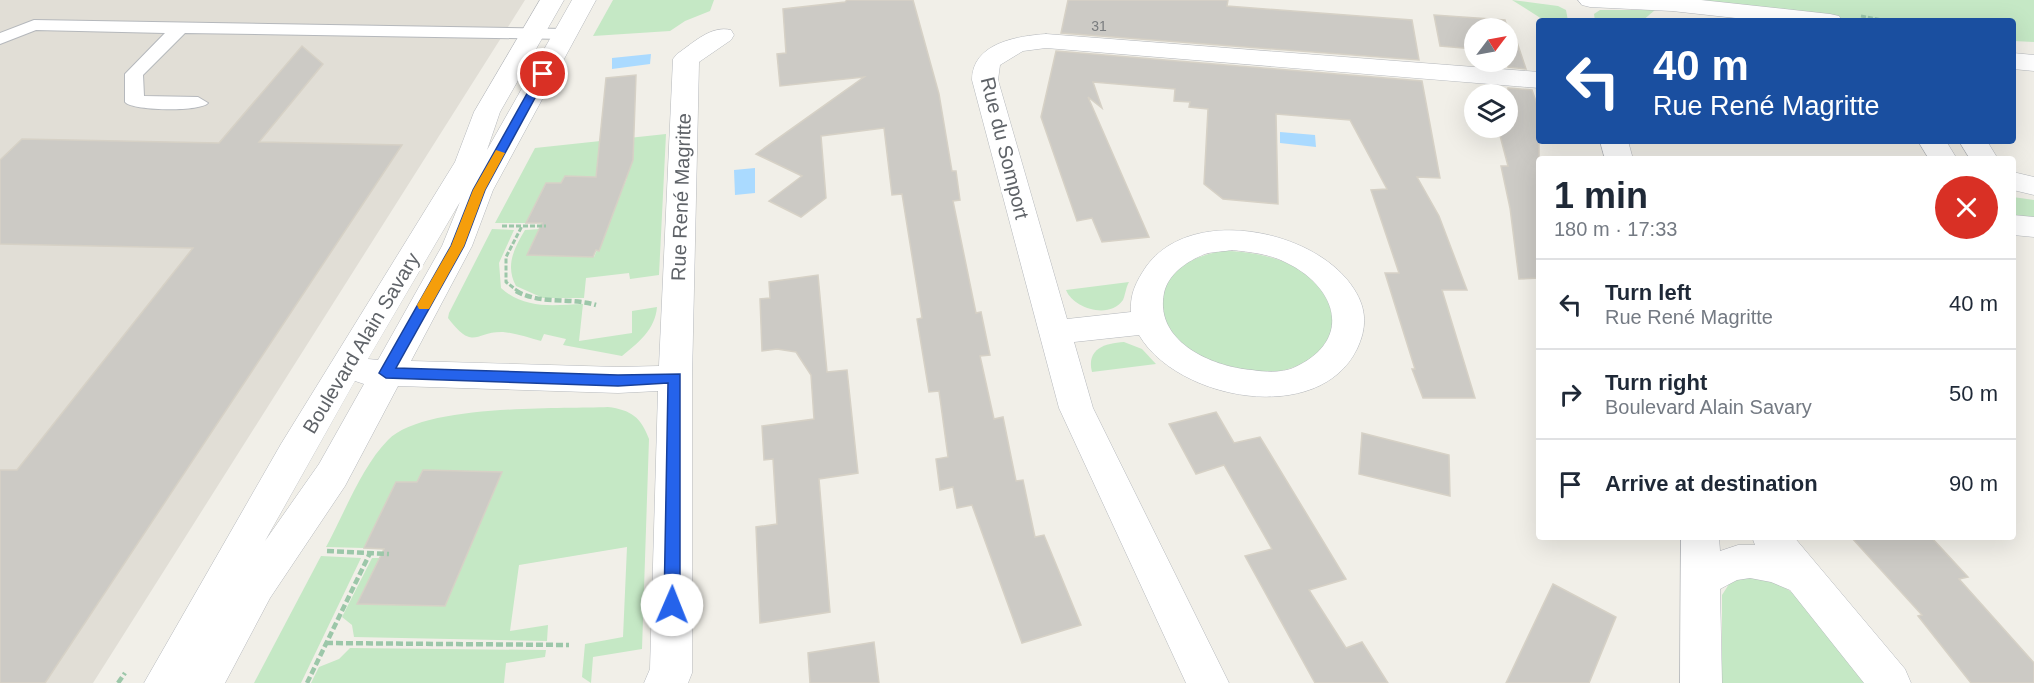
<!DOCTYPE html>
<html lang="en">
<head>
<meta charset="utf-8">
<style>
	:root { --surface:#fff; --page:#f6f6f7; --text:#1f2937; --muted:#747a83; --line:#e0e1e3 }
	body { margin:0; font-family:Arial,sans-serif; background:var(--page); color:var(--text); height:100vh; display:flex; flex-direction:column; font-size:22px; white-space:nowrap }
	* { box-sizing:border-box; margin:0 }
	p { font-size:20px; color:var(--muted) }
	.icon { flex:none; width:33px; height:33px; fill:none; stroke:currentColor; stroke-width:2; stroke-linecap:round; stroke-linejoin:round }
	.map { position:relative; flex:1; overflow:hidden }
	.sheet { position:absolute; left:1536px; top:156px; width:480px; height:384px; display:flex; flex-direction:column; background:var(--surface); border-radius:6px; box-shadow:0 6px 24px #0002 }
	.sheet>* { flex:none }
	.guide { position:absolute; left:1536px; top:18px; width:480px; height:126px; border-radius:6px; box-shadow:0 6px 24px #0002; background:#1a4fa0; color:#fff; overflow:hidden }
	.needle { width:39px; rotate:58deg }
	.fabs { position:absolute; left:1464px; top:18px; display:grid; gap:12px }
	.fabs a { display:grid; place-items:center; width:54px; height:54px; border-radius:50%; background:var(--surface); box-shadow:0 6px 24px #0002; font-size:30px }
	.pin { position:absolute; display:grid; place-items:center; width:51px; height:51px; color:#fff; margin:-26px; border:3px solid #fff; border-radius:50%; box-shadow:0 2px 6px #0007 }
	.me { position:absolute; width:66px; margin:-33px; rotate:1deg; stroke-linejoin:round; filter:drop-shadow(0 0 4px #0008) }
	.turn { display:flex; align-items:center; gap:21px; height:126px; padding:0 18px; font-size:27px }
	.turn .icon { width:78px; height:78px; stroke-width:2.5 }
	.turn b { display:block; font-size:42px; line-height:51px }
	.round { display:grid; place-items:center; flex:none; width:63px; height:63px; border-radius:32px; background:var(--page) }
	.summary { display:flex; align-items:center; justify-content:space-between; height:102px; padding:0 18px }
	h1 { font-size:36px; font-weight:600; line-height:45px }
	ul { padding:0; list-style:none }
	li { display:flex; align-items:center; gap:18px; height:90px; padding:0 18px; border-top:2px solid var(--line) }
	li div { flex:1 }
	li b { display:block; font-size:22px }
	li em { font-style:normal }
	.map>svg:first-child { display:block }
</style>
</head>
<body>
<div class="map">
<svg width="2034" height="683" viewBox="0 0 2034 683">
	<rect width="100%" height="100%" fill="#f1efe8"/>
	<polygon fill="#e1ded6" points="0,0 525,0 93,683 34,683 65,471 0,471"/>
	<g fill="#c5e8c5">
		<polygon points="613,0 714,0 710,11 685,21 670,31 593,36"/>
		<polygon points="1512,0 1558,6 1566,10 1568,21 1542,19"/>
		<polygon points="1590,0 2034,0 2034,42 2013,41 2013,21 1830,21"/>
		<polygon points="1600,10 1655,10 1642,21 1595,21 1594,14"/>
		<path d="M666 134 659 275 630 279 629 273 586 278 584 298H543L516 286C505 266 514 248 525 230L540 229 528 255 594 257 627 178 565 176 561 183H546L526 223H495L535 148Z"/>
		<polygon points="2013,197 2034,200 2034,219 2013,218"/>
		<path d="M492 229 514 230 499 263 501 288C525 310 554 305 583 304L579 341 632 333V311L657 307C655 330 638 343 622 356L563 345 566 339 544 334 541 341C529 338 515 333 503 332 475 331 474 352 448 318L449 313Z"/>
		<path d="M1221 251C1264 250 1338 269 1333 325 1333 338 1321 350 1311 358 1274 385 1209 373 1177 340 1168 330 1164 320 1163 307 1160 272 1191 257 1221 251Z"/>
		<path d="M1129 282C1126 287 1125 296 1123 300 1109 320 1073 308 1066 290Z"/>
		<path d="M1124 342 1142 349 1156 364 1092 372C1086 349 1105 343 1124 342Z"/>
		<path d="M608 407C631 410 641 417 649 439L642 649 593 657 591 683 582 677 585 644 623 637 627 547 519 565 510 631 548 625 547 641 354 637 352 625 342 617 372 558H380L358 604 445 606 502 472 423 470 417 482H396L364 548 326 547C344 514 362 466 388 440 423 404 557 409 608 407Z"/>
		<polygon points="321,556 361,558 301,683 254,683"/>
		<polygon points="1754,577 1778,583 1800,598 1869,683 1722,683 1722,595 1731,581"/>
		<polygon points="350,648 546,650 545,657 506,663 504,683 311,683 319,667 339,659"/>
	</g>
	<g fill="#aadaff">
		<polygon points="651,54 650,64 612,69 612,58"/>
		<polygon points="1280,132 1315,135 1316,147 1280,143"/>
		<polygon points="755,168 755,193 735,195 734,170"/>
	</g>
	<g fill="#cccac5" stroke="#d6d1c6" stroke-width="1.5">
		<polygon points="847,0 913,0 939,94 952,171 956,171 960,200 953,201 976,313 981,312 990,355 980,356 994,419 1003,417 1016,481 1023,480 1035,537 1044,535 1081,625 1022,643 972,505 957,508 953,487 940,490 936,459 948,457 939,391 929,392 917,319 922,318 902,194 892,195 884,128 821,136 826,198 801,217 769,201 802,176 756,154 864,77 780,86 777,54 786,53 783,9 845,2"/>
		<polygon points="1068,0 1228,0 1227,6 1412,20 1419,60 1061,33"/>
		<polygon points="1434,15 1505,20 1509,33 1514,33 1526,69 1508,67 1508,28 1474,28 1474,49 1440,46"/>
		<polygon points="302,46 323,64 259,142 402,145 45,683 0,683 0,470 17,470 193,248 0,244 0,160 22,139 219,143"/>
		<polygon points="1056,51 1422,81 1440,178 1417,177 1439,216 1467,290 1442,290 1475,398 1423,398 1412,369 1415,369 1385,273 1399,273 1371,190 1387,189 1350,120 1276,114 1278,204 1223,199 1204,184 1208,109 1189,107 1190,102 1174,101 1175,89 1093,82 1102,108 1088,97 1149,237 1102,242 1092,218 1077,221 1041,117"/>
		<polygon points="636,75 633,160 599,251 596,250 593,257 527,255 542,223 526,223 546,183 561,183 565,176 596,177 606,78"/>
		<polygon points="1508,88 1532,90 1539,110 1539,278 1519,279 1510,208 1501,166 1508,166 1498,128 1508,128"/>
		<polygon points="818,275 827,372 847,370 858,473 819,479 830,612 760,623 756,527 777,524 773,459 764,460 762,426 814,419 811,375 796,352 777,349 762,351 760,299 770,298 769,282"/>
		<polygon points="1216,412 1234,443 1260,437 1346,579 1309,590 1346,648 1362,642 1388,683 1315,683 1245,556 1272,549 1224,465 1196,474 1169,424"/>
		<polygon points="1362,433 1449,455 1450,496 1359,474"/>
		<polygon points="423,470 502,472 445,606 357,604 384,549 364,548 396,482 417,482"/>
		<polygon points="1851,537 1931,537 1968,577 1959,579 2034,663 2034,683 1971,683 1918,616 1922,615"/>
		<polygon points="1553,584 1616,617 1589,683 1506,683"/>
		<polygon points="874,642 879,683 810,683 808,653"/>
	</g>
	<g fill="none" stroke-linecap="round" stroke-linejoin="round">
		<g stroke="#b5b8bc" stroke-width="2">
			<path id="lane" d="M34 20 565 29 574 34 565 39 185 33 143 75 144 96 198 97 208 103C201 112 132 111 125 102V74L165 33 36 30 0 44V33Z"/>
		</g>
		<g stroke="#b5b8bc" stroke-width="1">
			<g id="street">
				<path d="M540 0H564L500 112 487 150 572 0H596L493 190 472 246 411 361 618 367 659 366 673 59 677 54C693 43 711 25 731 30L734 35 731 40 699 62 692 378V673L688 683H644L650 669 658 391 618 393 398 386 345 486 270 598 225 683H144L281 444 455 162 474 112ZM460 202 442 246 378 360 368 359ZM355 381 364 384 319 464 265 541Z"/>
				<polygon points="1578,0 1701,0 1830,14 1839,16 1842,21 1763,21 1672,11 1590,7 1582,5"/>
				<path d="M1046 34 1539 72V88L1046 48 1023 51 1000 65 998 80 1067 319 1131 312C1130 297 1134 286 1142 273 1183 202 1316 228 1354 289 1367 309 1367 328 1357 349 1319 427 1177 400 1139 335L1074 342 1093 408 1229 683H1186L1059 408 972 80C972 43 1017 36 1046 34ZM1232 250C1250 252 1269 254 1285 262 1338 287 1354 341 1293 368 1281 373 1265 372 1252 370 1213 367 1154 342 1164 293 1168 274 1187 261 1205 254 1214 251 1223 252 1232 250Z"/>
				<polygon points="2013,53 2034,55 2034,71 2013,69"/>
				<polygon points="1600,141 1628,141 1633,159 1605,159"/>
				<polygon points="1918,141 1946,141 1957,159 1929,159"/>
				<polygon points="1959,141 1987,141 1998,159 1970,159"/>
				<polygon points="2013,172 2034,177 2034,195 2013,190"/>
				<polygon points="2013,215 2034,217 2034,237 2013,235"/>
				<polygon points="1681,537 1719,537 1720,551 1738,545 1755,545 1752,537 1794,537 1905,669 1911,683 1864,683 1790,590 1771,582 1750,578 1737,580 1720,589 1722,683 1680,683"/>
			</g>
		</g>
		<g stroke="#9cc7a9" stroke-width="3" stroke-dasharray="5 2" stroke-linecap="butt">
			<polyline points="1861,16 1888,21"/>
			<polyline points="502,226 546,226"/>
			<polyline points="519,292 506,282 506,257 522,226"/>
		</g>
		<g stroke="#9cc7a9" stroke-width="4.5" stroke-dasharray="7 3" stroke-linecap="butt">
			<path d="M516 291C541 305 569 297 596 305"/>
			<polyline points="327,551 389,554"/>
			<polyline points="326,643 569,645"/>
			<polyline points="118,683 125,673"/>
			<polyline points="307,683 370,553"/>
		</g>
		<use href="#lane" fill="#fff" fill-rule="evenodd"/>
		<use href="#street" fill="#fff" fill-rule="evenodd"/>
	</g>
	<polygon fill="#2563eb" stroke="#184099" stroke-width="1.5" points="543,71 548,74 485,190 464,246 396,368 618,375 680,374 680,605 678,610 672,612 666,610 664,605 668,383 618,386 386,378 379,373 451,246 473,190 538,74"/>
	<polygon fill="#f59e0b" points="496,150 505,153 485,190 464,246 429,309 419,309 417,305 451,246 473,190"/>
	<g text-anchor="middle" stroke-width="6" stroke-linejoin="round" paint-order="stroke">
		<g font-size="14" fill="#7a7d7f">
			<text x="1099" y="31">31</text>
		</g>
		<g font-size="20" fill="#5f6368" stroke="#fff">
			<text transform="translate(1005 148) rotate(76)" y="7">Rue du Somport</text>
			<text transform="translate(681 197) rotate(-88)" y="7">Rue René Magritte</text>
			<text transform="translate(361 343) rotate(-59)" y="7">Boulevard Alain Savary</text>
		</g>
	</g>
</svg>
<div class="fabs">
<a><svg class="needle" viewBox="-14 -14 28 28"><path d="M0-13l5 13h-10z" fill="#e53935"/><path d="M0 13l5-13h-10z" fill="#747a83"/></svg></a>
<a><svg class="icon" aria-label="layers" viewBox="0 0 24 24"><path d="M12 4l9 5-9 5-9-5zM3 14l9 5 9-5"/></svg></a>
</div>
<div class="pin" style="left:543px;top:74px;background:#d93025"><svg class="icon" aria-label="arrive" viewBox="0 0 24 24"><path d="M6 21V4h12l-3 4 3 4H6"/></svg></div>
<svg class="me" style="left:672px;top:605px" viewBox="-20 -20 40 40"><circle r="19" fill="#fff"/><path d="M0-13L10 11 0 6-10 11z" fill="#2563eb"/></svg>
<div class="guide">
<div class="turn"><svg class="icon" aria-label="left" viewBox="0 0 24 24"><path d="M17 20v-9H6M10 6l-5 5 5 5"/></svg><div><b>40 m</b>Rue René Magritte</div></div>
</div>
<section class="sheet">
<div class="summary"><div><h1>1 min</h1><p>180 m · 17:33</p></div><a class="round" style="background:#d93025;color:#fff"><svg class="icon" aria-label="close" viewBox="0 0 24 24"><path d="M6 6l12 12M18 6L6 18"/></svg></a></div>
<ul>
<li><svg class="icon" aria-label="left" viewBox="0 0 24 24"><path d="M17 20v-9H6M10 6l-5 5 5 5"/></svg><div><b>Turn left</b><p>Rue René Magritte</p></div><em>40 m</em></li>
<li><svg class="icon" aria-label="right" viewBox="0 0 24 24"><path d="M7 20v-9h11M14 6l5 5-5 5"/></svg><div><b>Turn right</b><p>Boulevard Alain Savary</p></div><em>50 m</em></li>
<li><svg class="icon" aria-label="arrive" viewBox="0 0 24 24"><path d="M6 21V4h12l-3 4 3 4H6"/></svg><div><b>Arrive at destination</b></div><em>90 m</em></li>
</ul>
</section>
</div>
</body>
</html>
